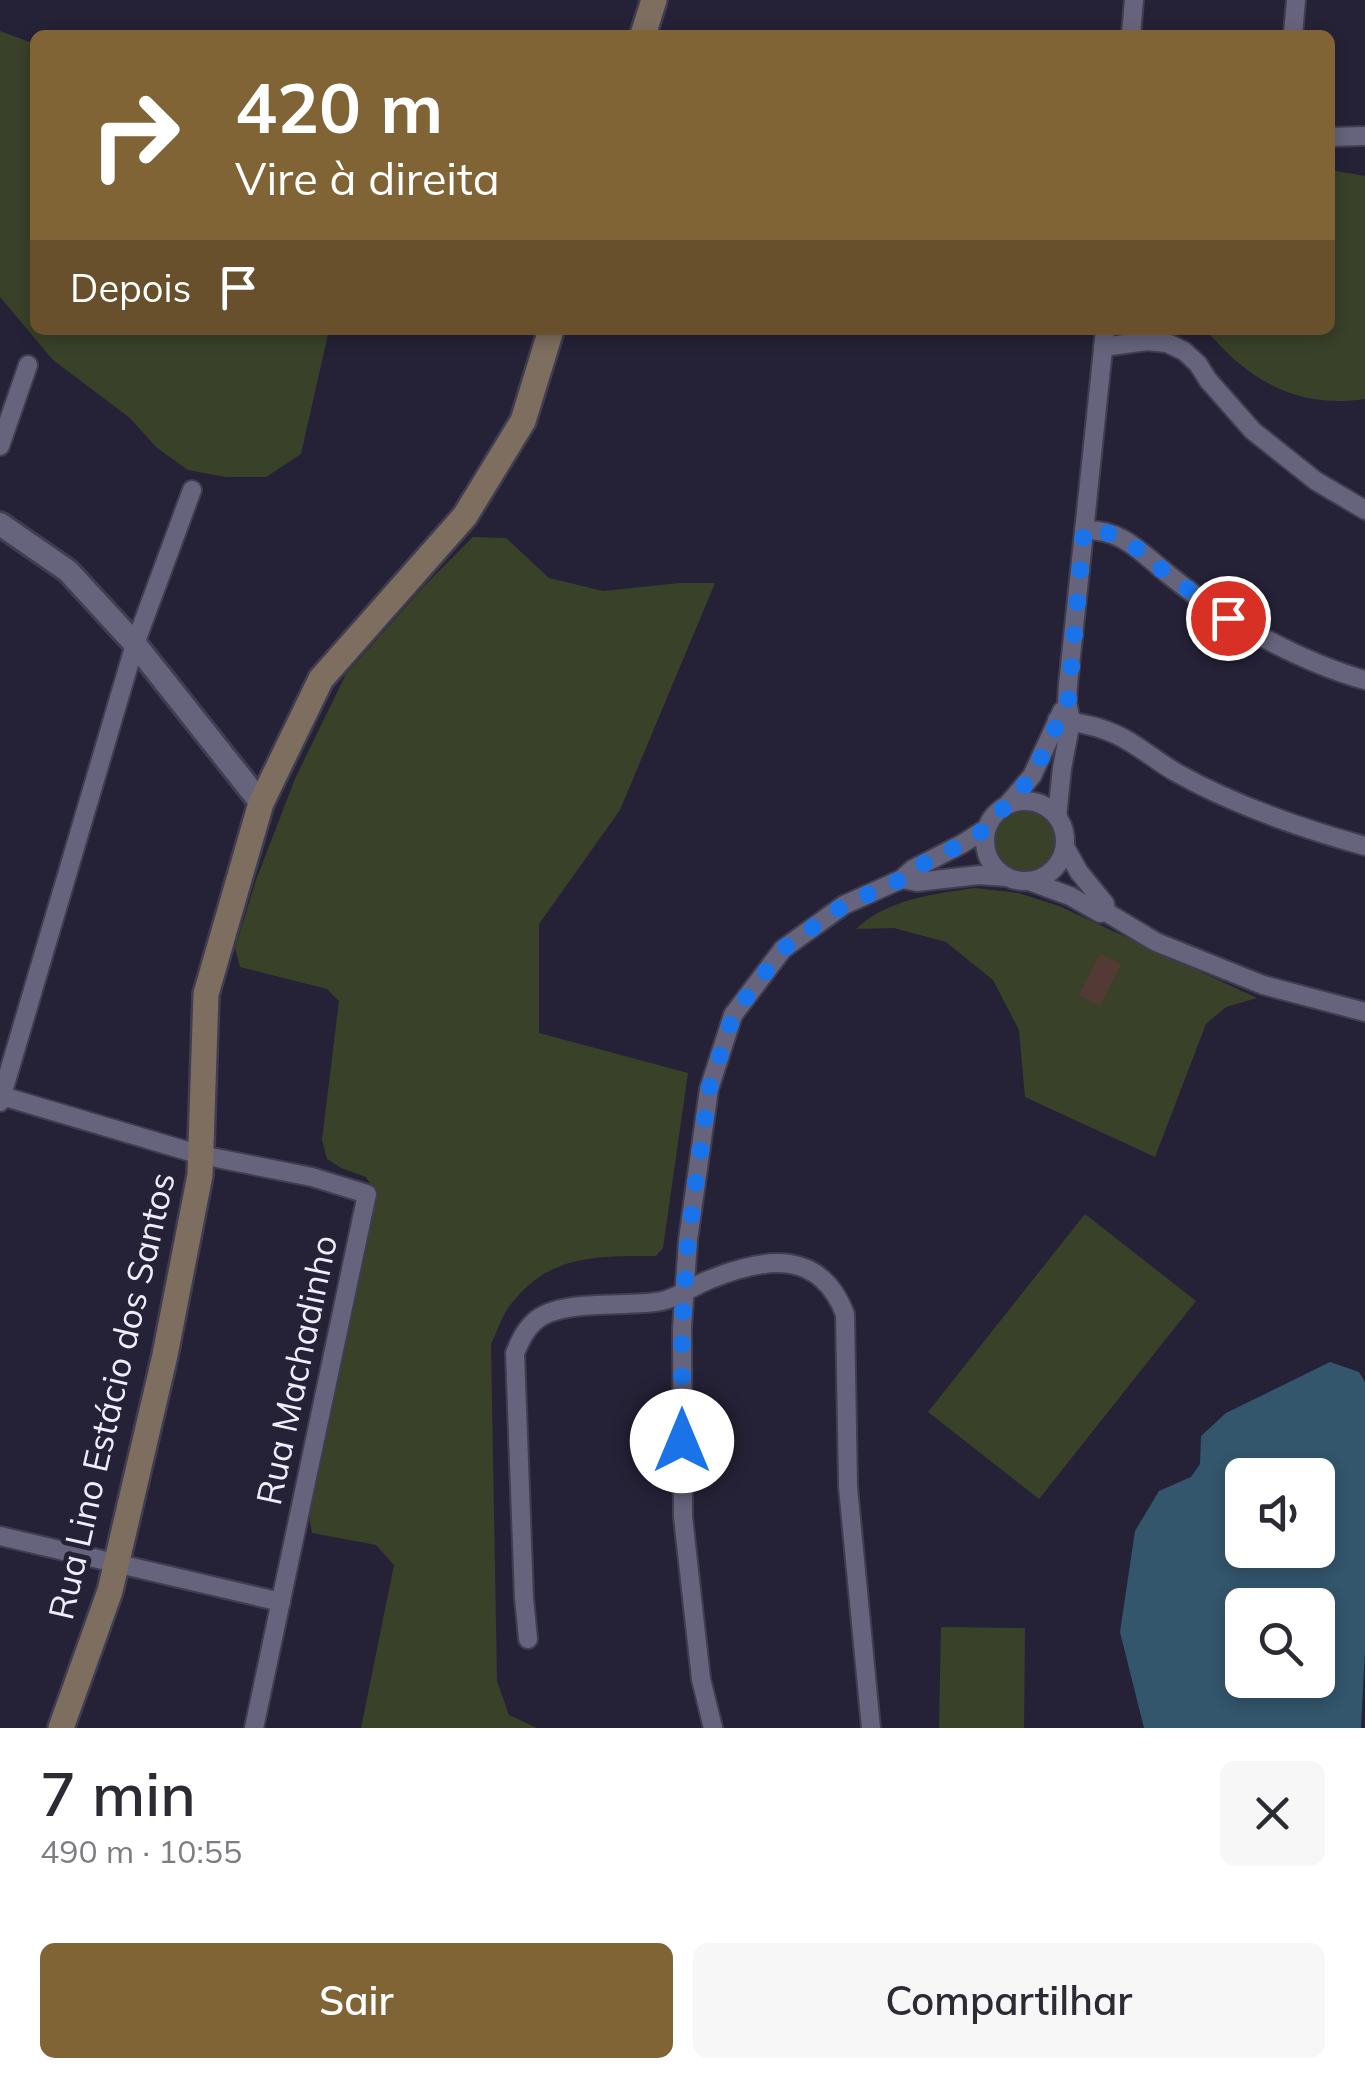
<!DOCTYPE html>
<html lang="pt">
<head>
<meta charset="utf-8">
<style>
	:root { --surface:#fff; --page:#f7f7f7; --text:#2b2b33; --muted:#7c7c81; --accent:#816436 }
	body { margin:0; font-family:Mulish,sans-serif; background:var(--page); color:var(--text); height:100vh; display:flex; flex-direction:column; font-size:38px; white-space:nowrap }
	* { box-sizing:border-box; margin:0 }
	p { font-size:32px; color:var(--muted) }
	.icon { flex:none; width:55px; height:55px; fill:none; stroke:currentColor; stroke-width:2; stroke-linecap:round; stroke-linejoin:round }
	.map { position:relative; height:1728px; overflow:hidden }
	.sheet { display:flex; flex-direction:column; background:var(--surface); flex:1 }
	.sheet>* { flex:none }
	.hud { position:absolute; left:30px; top:30px; width:1305px; height:305px; border-radius:15px; box-shadow:0 5px 15px #0003; background:#816436; color:#fff; overflow:hidden }
	.fabs { position:absolute; left:1225px; top:1458px; display:grid; gap:20px }
	.fabs a { display:grid; place-items:center; width:110px; height:110px; border-radius:15px; background:var(--surface); box-shadow:0 5px 15px #0003; font-size:50px }
	.pin { position:absolute; display:grid; place-items:center; width:85px; height:85px; color:#fff; margin:-42px; border:5px solid #fff; border-radius:50%; box-shadow:0 2px 10px #0007 }
	.me { position:absolute; width:110px; margin:-55px; rotate:0deg; stroke-linejoin:round; filter:drop-shadow(0 0 8px #0008) }
	.turn { display:flex; align-items:center; gap:35px; height:210px; padding:0 40px; font-size:45px }
	.turn .icon { width:130px; height:130px; stroke-width:2.5 }
	.turn b { display:block; font-size:70px; line-height:85px }
	.then { display:flex; align-items:center; height:95px; padding:0 40px; background:#0003; gap:20px; font-size:38px }
	.round { display:grid; place-items:center; flex:none; width:105px; height:105px; border-radius:15px; background:var(--page) }
	.head { display:flex; align-items:center; justify-content:space-between; height:170px; padding:0 40px }
	h1 { font-size:60px; font-weight:600; line-height:75px }
	.button { display:flex; gap:20px; margin-top:auto; padding:20px 40px }
	.button a { flex:1; height:115px; border-radius:15px; background:var(--accent); color:#fff; font-size:40px; font-weight:600; line-height:115px; text-align:center }
	.button a+a { background:var(--page); color:var(--text) }
	.map>svg:first-child { display:block }
</style>
</head>
<body>
<div class="map">
<svg width="1365" height="1728" viewBox="0 0 1365 1728">
	<rect width="100%" height="100%" fill="#252237"/>
	<g fill="#394129">
		<polygon points="0,31 35,44 35,330 329,330 301,454 266,477 226,477 188,470 157,448 130,418 53,360 0,297"/>
		<path d="M1330 170 1365 176V399C1297 409 1249 381 1206 330H1330Z"/>
		<path d="M473 537 506 538 549 578 603 591 680 583H715L620 810 539 924V1033L688 1073 663 1248 656 1256C596 1256 547 1254 508 1308 501 1319 497 1332 491 1344L497 1681 509 1715 537 1728H361L394 1565 376 1545 312 1533 309 1517 375 1192 366 1177 341 1168 327 1159 322 1140 339 1001 327 989 240 967 235 948 256 880 295 779 346 674 424 586Z"/>
		<circle cx="1025" cy="841" r="30"/>
		<path d="M975 888 1018 893 1059 906 1257 998 1226 1007 1206 1024 1155 1157 1025 1097 1019 1030 993 980 946 942 894 928 856 929C888 899 933 894 975 888Z"/>
		<polygon points="1085,1214 1196,1301 1039,1499 928,1412"/>
		<polygon points="941,1627 1025,1628 1024,1728 939,1728"/>
	</g>
	<path fill="#33566c" fill-rule="evenodd" d="M1330 1362 1359 1372 1365 1382V1650L1361 1728H1144L1120 1632 1135 1531 1159 1491 1191 1477 1200 1464 1201 1436 1226 1413ZM1242 1475H1318V1550H1242ZM1242 1605H1318V1680H1242Z"/>
	<polygon fill="#543a34" points="1100,954 1121,964 1100,1006 1079,995"/>
	<g fill="none" stroke-linecap="round" stroke-linejoin="round">
		<g stroke="#3f3d4f" stroke-width="22">
			<g id="minor">
				<polyline points="1131,35 1134,0"/>
				<polyline points="1293,35 1296,0"/>
				<polyline points="1330,137 1365,136"/>
				<polyline points="1103,347 1147,341 1167,343 1184,351 1198,364 1208,380 1253,431 1316,481 1365,510"/>
				<polyline points="0,446 28,365"/>
				<path d="M1084 530C1123 529 1141 553 1169 575 1189 591 1210 607 1232 620 1274 645 1318 667 1365 680"/>
				<path d="M1057 720C1075 722 1094 725 1110 732 1134 741 1154 760 1177 773 1236 806 1300 828 1365 846"/>
				<circle cx="1025" cy="841" r="40"/>
				<polyline points="1008,804 1032,776 1062,711"/>
				<polyline points="1057,817 1062,768 1071,721 1067,702 1068,685 1105,330"/>
				<polyline points="1065,847 1079,872 1105,904 1106,912"/>
				<polyline points="902,879 917,882 979,875 1006,877"/>
				<polyline points="1029,881 1070,896 1100,913 1106,912 1156,942 1263,985 1365,1012"/>
				<polyline points="2,1096 201,1155 312,1177 367,1194 254,1728"/>
				<polyline points="0,1102 135,644 192,490"/>
				<polyline points="0,1536 281,1602"/>
				<path d="M528 1639 524 1598 515 1353C520 1341 525 1330 535 1321 561 1298 627 1308 662 1301 680 1297 694 1285 711 1279 766 1257 820 1249 845 1314L848 1487 871 1728"/>
				<polyline points="713,1728 701,1679 683,1517 682,1328 688,1240 709,1089 733,1015 783,949 844,905 902,879 913,869 962,844 987,828"/>
			</g>
		</g>
		<g stroke="#3f3d4f" stroke-width="28">
			<polyline id="tertiary" points="0,524 68,571 135,644 261,803"/>
		</g>
		<g stroke="#3f3d4f" stroke-width="30">
			<g id="secondary">
				<polyline points="643,35 654,0"/>
				<polyline points="61,1728 110,1591 165,1355 200,1175 206,994 261,803 321,679 465,516 523,421 551,330"/>
			</g>
		</g>
		<use href="#minor" stroke="#65647c" stroke-width="18"/>
		<use href="#tertiary" stroke="#65647c" stroke-width="22"/>
		<use href="#secondary" stroke="#7e6e5f" stroke-width="25"/>
	</g>
	<g fill="none" stroke-linecap="round" stroke-linejoin="round">
		<path stroke="#1a73e8" stroke-width="18" stroke-dasharray="0 32.4" d="M682 1441V1328L688 1240 709 1089 733 1015 783 949 844 905 902 879 913 869 962 844 987 828 998 812 1007 806 1032 776 1068 702 1084 530C1123 529 1142 554 1171 577 1190 591 1209 604 1228 618"/>
	</g>
	<g text-anchor="middle" stroke-width="10" stroke-linejoin="round" paint-order="stroke">
		<g font-size="35" fill="#eeedfb" stroke="#252237">
			<text transform="translate(297 1370) rotate(-78)" y="12">Rua Machadinho</text>
			<text transform="translate(112 1396) rotate(-77)" y="12">Rua Lino Estácio dos Santos</text>
		</g>
	</g>
</svg>
<div class="fabs">
<a><svg class="icon" aria-label="sound" viewBox="0 0 24 24"><path d="M4 9h4l5-4v14l-5-4H4zM17 9q2 3 0 6"/></svg></a>
<a><svg class="icon" aria-label="search" viewBox="0 0 24 24"><circle cx="10" cy="10" r="6"/><path d="M15 15l6 6"/></svg></a>
</div>
<div class="pin" style="left:1228px;top:618px;background:#d93025"><svg class="icon" aria-label="arrive" viewBox="0 0 24 24"><path d="M6 21V4h12l-3 4 3 4H6"/></svg></div>
<svg class="me" style="left:682px;top:1441px" viewBox="-20 -20 40 40"><circle r="19" fill="#fff"/><path d="M0-13L10 11 0 6-10 11z" fill="#1a73e8"/></svg>
<div class="hud">
<div class="turn"><svg class="icon" aria-label="right" viewBox="0 0 24 24"><path d="M7 20v-9h11M14 6l5 5-5 5"/></svg><div><b>420 m</b>Vire à direita</div></div>
<div class="then">Depois<svg class="icon" aria-label="arrive" viewBox="0 0 24 24"><path d="M6 21V4h12l-3 4 3 4H6"/></svg></div>
</div>
</div>
<section class="sheet">
<div class="head"><div><h1>7 min</h1><p>490 m · 10:55</p></div><a class="round"><svg class="icon" aria-label="close" viewBox="0 0 24 24"><path d="M6 6l12 12M18 6L6 18"/></svg></a></div>
<div class="button"><a>Sair</a><a>Compartilhar</a></div>
</section>
</body>
</html>
